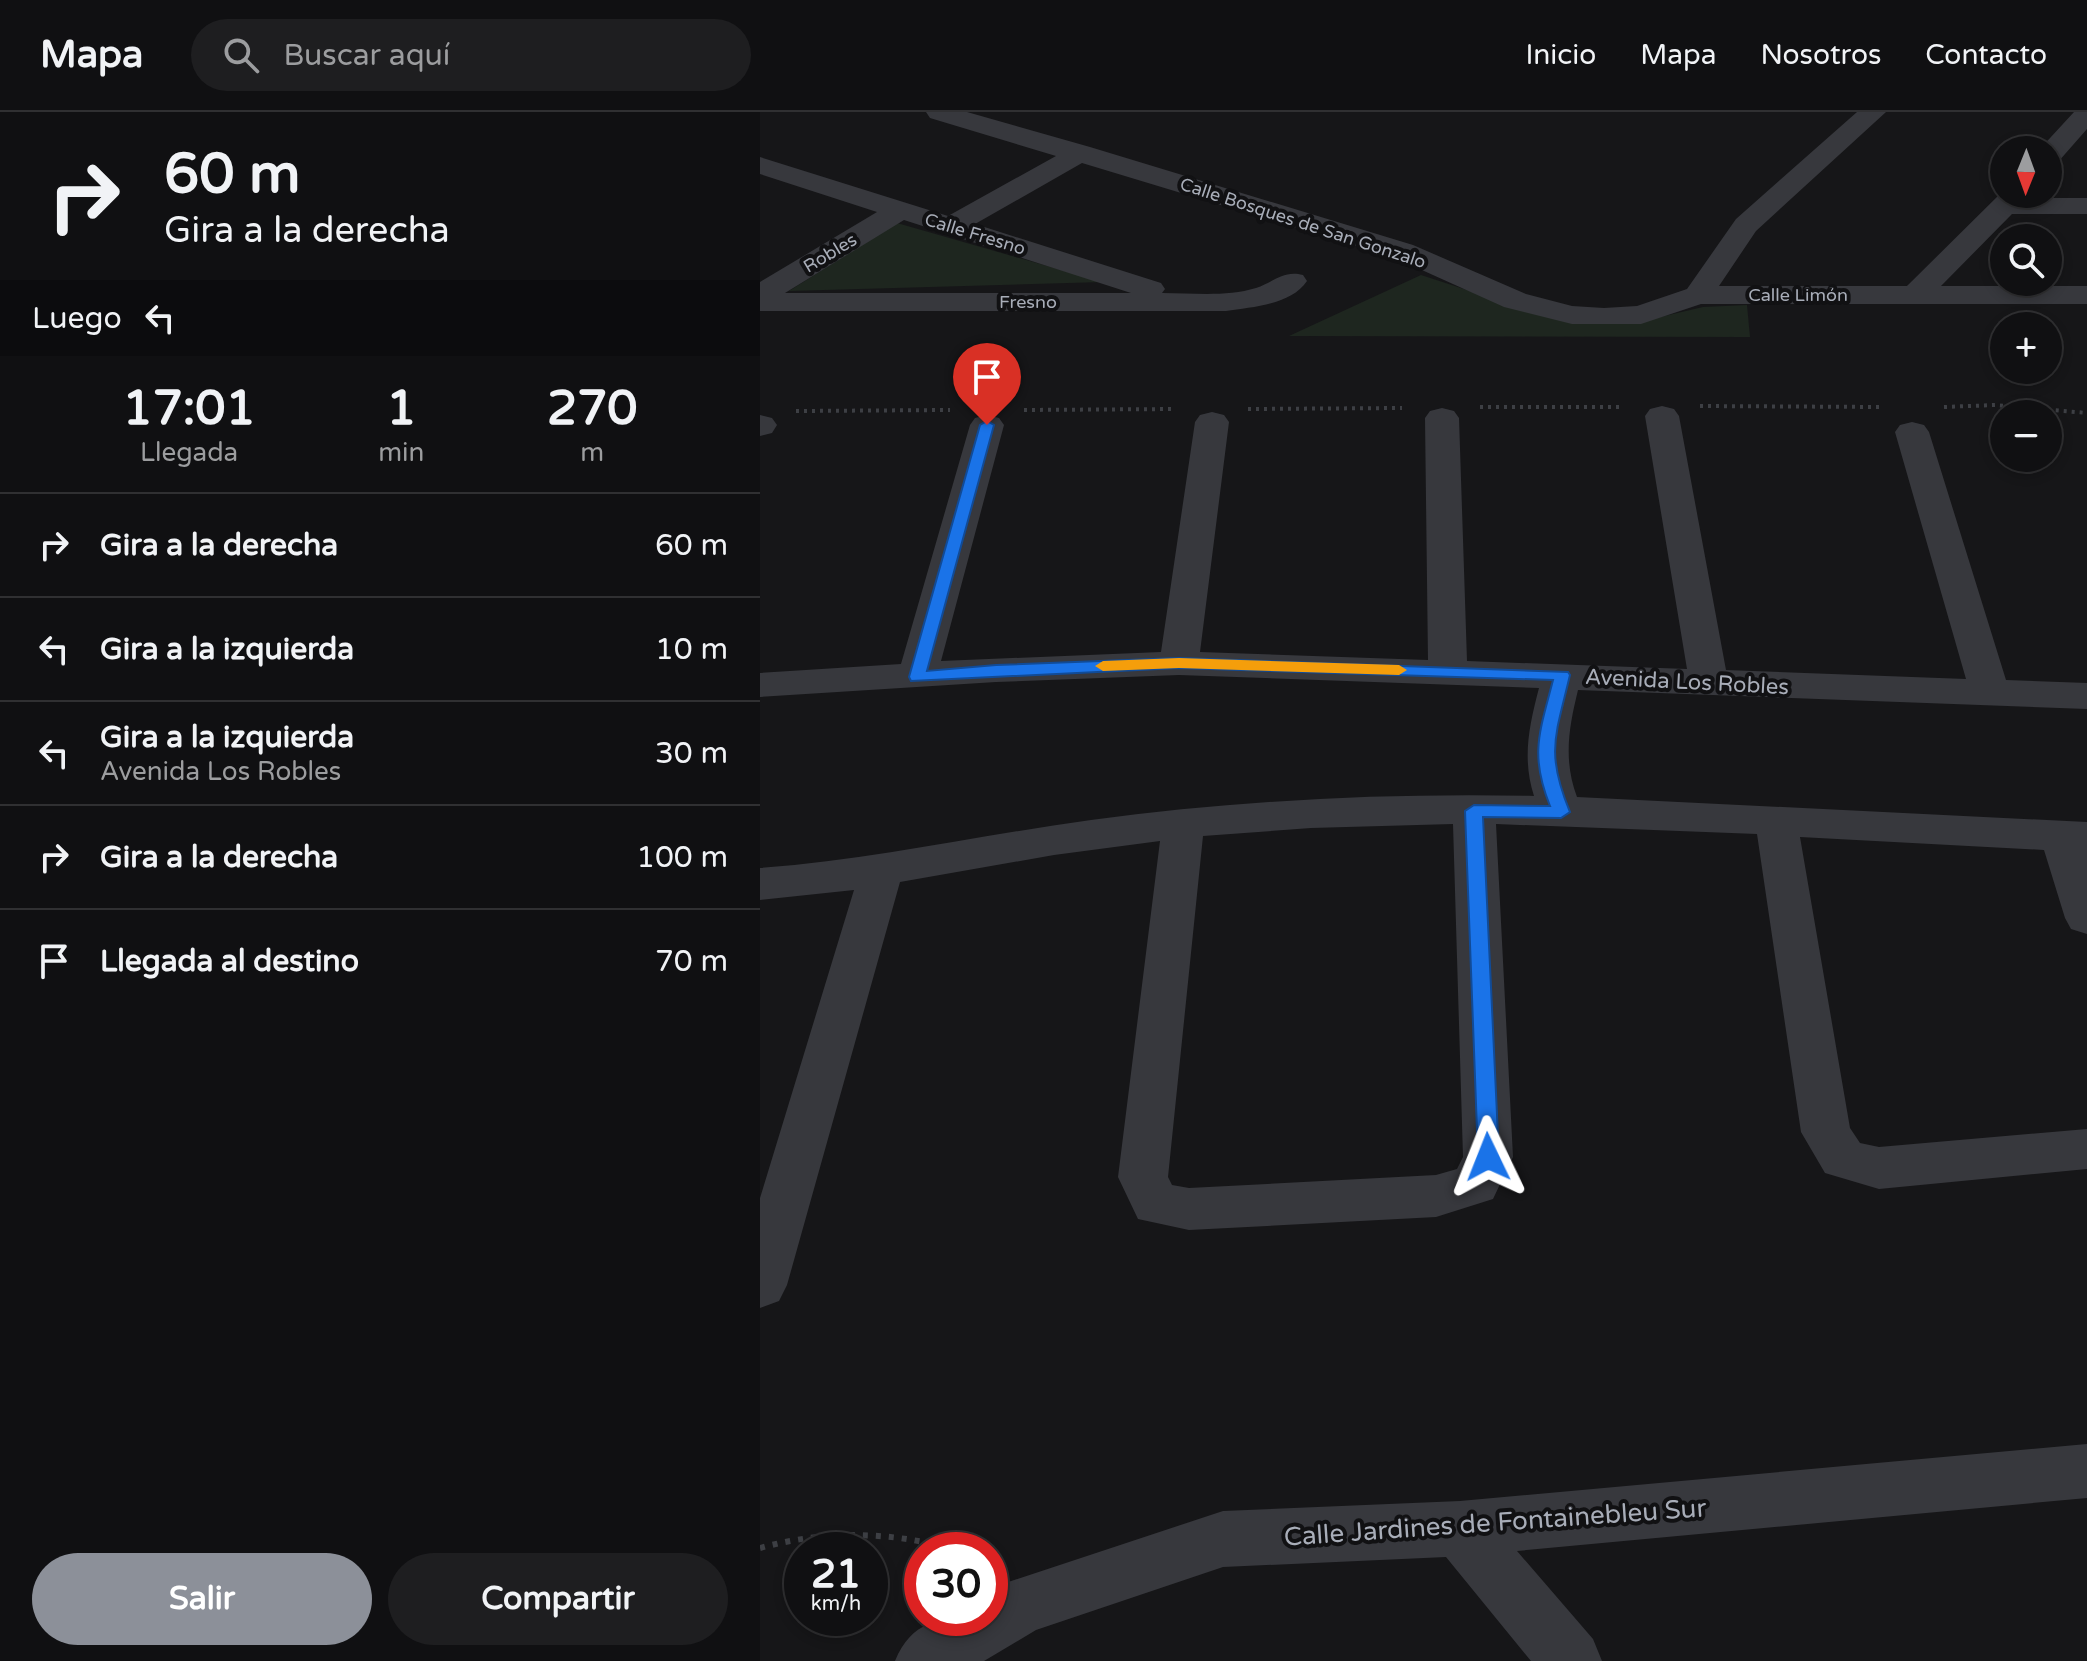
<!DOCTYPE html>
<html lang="es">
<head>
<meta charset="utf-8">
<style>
	:root { --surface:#101012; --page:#1e1e20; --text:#f1f3f6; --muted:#9c9d9f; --line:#303032; --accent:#8c9099 }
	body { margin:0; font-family:"Varela Round",sans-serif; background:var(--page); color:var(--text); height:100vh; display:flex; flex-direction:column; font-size:30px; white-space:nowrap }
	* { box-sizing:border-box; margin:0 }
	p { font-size:26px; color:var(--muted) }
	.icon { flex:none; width:44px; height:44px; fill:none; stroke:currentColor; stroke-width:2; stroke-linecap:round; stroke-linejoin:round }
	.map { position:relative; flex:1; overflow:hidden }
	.sheet { display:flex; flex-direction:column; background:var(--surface); width:760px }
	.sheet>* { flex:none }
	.guide { background:#101012; color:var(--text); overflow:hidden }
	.needle { width:52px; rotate:181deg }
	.buttons { position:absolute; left:1230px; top:24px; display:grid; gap:16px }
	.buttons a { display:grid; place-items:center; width:72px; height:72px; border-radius:50%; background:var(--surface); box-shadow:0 4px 12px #0003,0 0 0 2px var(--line); font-size:40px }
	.speed { position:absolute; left:24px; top:1420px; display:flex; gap:16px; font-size:40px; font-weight:700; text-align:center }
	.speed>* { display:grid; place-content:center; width:104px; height:104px; border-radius:50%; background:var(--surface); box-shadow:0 4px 12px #0003,0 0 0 2px var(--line); line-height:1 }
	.speed small { font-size:20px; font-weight:400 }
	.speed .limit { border:12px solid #d22; background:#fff; color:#111 }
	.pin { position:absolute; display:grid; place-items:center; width:68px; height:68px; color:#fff; margin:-82px -34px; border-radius:50% 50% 50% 0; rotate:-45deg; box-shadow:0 0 8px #0007 }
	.pin .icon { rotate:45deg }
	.me { position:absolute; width:88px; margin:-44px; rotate:358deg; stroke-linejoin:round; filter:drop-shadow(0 0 6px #0008) }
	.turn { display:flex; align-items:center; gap:28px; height:168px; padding:0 32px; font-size:36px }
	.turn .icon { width:104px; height:104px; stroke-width:2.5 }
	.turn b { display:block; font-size:56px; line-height:68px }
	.then { display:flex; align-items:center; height:76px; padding:0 32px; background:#0003; gap:16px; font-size:30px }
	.eta { display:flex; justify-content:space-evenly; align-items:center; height:136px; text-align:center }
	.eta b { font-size:48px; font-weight:700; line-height:56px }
	.cta { display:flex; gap:16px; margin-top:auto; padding:16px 32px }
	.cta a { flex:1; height:92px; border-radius:48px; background:var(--accent); color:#fff; font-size:32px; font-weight:700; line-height:92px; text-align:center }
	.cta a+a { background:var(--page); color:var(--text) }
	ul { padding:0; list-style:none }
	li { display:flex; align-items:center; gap:24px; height:104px; padding:0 32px; border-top:2px solid var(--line) }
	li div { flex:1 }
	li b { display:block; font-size:30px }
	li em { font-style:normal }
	header { display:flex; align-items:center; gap:48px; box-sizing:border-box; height:112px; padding:0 40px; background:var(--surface); border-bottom:2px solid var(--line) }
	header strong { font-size:38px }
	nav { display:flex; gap:44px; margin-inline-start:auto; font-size:28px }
	.search { width:560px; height:72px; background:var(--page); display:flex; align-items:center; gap:20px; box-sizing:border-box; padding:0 28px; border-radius:44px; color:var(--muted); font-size:30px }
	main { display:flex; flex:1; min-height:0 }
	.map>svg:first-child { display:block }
</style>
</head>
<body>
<header>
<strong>Mapa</strong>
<div class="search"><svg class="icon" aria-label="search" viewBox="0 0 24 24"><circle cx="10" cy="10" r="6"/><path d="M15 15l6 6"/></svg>Buscar aquí</div>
<nav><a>Inicio</a><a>Mapa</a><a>Nosotros</a><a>Contacto</a></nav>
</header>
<main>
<section class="sheet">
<div class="guide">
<div class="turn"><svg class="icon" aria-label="right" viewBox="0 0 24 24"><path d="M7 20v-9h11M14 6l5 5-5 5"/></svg><div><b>60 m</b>Gira a la derecha</div></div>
<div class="then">Luego<svg class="icon" aria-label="left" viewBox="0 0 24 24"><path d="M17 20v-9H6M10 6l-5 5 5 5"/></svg></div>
</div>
<div class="eta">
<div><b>17:01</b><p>Llegada</p></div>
<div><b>1</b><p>min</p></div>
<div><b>270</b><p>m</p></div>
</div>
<ul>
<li><svg class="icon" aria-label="right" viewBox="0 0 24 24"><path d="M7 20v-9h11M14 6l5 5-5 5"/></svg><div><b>Gira a la derecha</b></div><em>60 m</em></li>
<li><svg class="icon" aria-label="left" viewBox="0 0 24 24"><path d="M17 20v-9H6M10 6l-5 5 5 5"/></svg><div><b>Gira a la izquierda</b></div><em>10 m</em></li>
<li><svg class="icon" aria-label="left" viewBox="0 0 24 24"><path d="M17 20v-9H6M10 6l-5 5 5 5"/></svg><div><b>Gira a la izquierda</b><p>Avenida Los Robles</p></div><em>30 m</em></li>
<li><svg class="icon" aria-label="right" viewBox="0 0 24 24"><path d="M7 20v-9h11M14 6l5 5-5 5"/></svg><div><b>Gira a la derecha</b></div><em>100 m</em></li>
<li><svg class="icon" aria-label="arrive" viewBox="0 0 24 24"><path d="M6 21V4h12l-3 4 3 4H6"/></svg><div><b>Llegada al destino</b></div><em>70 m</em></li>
</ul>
<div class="cta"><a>Salir</a><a>Compartir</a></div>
</section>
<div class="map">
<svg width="1327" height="1549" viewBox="0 0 1327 1549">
	<rect width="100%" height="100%" fill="#161618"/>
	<g fill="#1e261f">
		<polygon points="137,111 343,170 29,179"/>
		<polygon points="661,163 787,204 879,210 943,195 987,193 990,225 529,224"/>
	</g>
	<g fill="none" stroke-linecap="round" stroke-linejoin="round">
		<g stroke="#3d3f44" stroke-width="4" stroke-dasharray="3 5" stroke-linecap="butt">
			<polyline points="940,294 1122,295"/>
			<polyline points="720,295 862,295"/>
			<polyline points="1184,295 1235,293 1327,301"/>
			<polyline points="488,297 642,296"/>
			<polyline points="264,298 414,297"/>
			<polyline points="36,299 190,298"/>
		</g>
		<path stroke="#3d3f44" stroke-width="6" stroke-dasharray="5 8" stroke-linecap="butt" d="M0 1436C65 1418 131 1419 196 1438"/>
		<g fill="#37383d" fill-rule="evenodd">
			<path d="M166 0H207L330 35 653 133 766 182 812 194 844 196 877 194 927 177 976 107 1097 0H1126L996 119 959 174H1147L1244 78V82H1270L1268 86H1327V102H1252L1181 174H1327V192H941L881 212H812L744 195 633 145 322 51 215 112 401 171 405 177 402 181C433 181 467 185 496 176 514 170 523 158 543 163L547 169C531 193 492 195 466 199H0V170L117 100 0 62V45L188 104 296 44 170 6ZM144 108 371 181H25Z"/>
			<polygon points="1314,0 1327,0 1327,17 1298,50 1288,52 1288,38 1279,38"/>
			<path d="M902 294 914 297 919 304 966 558 1206 567 1135 320 1140 313 1152 310 1164 313 1169 320 1246 568 1327 571V597L818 578C809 615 803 648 817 685L1327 710V822L1311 817 1305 806 1284 738 1040 725 1090 1016 1100 1031 1119 1035 1327 1017V1057L1119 1077 1065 1061 1041 1020 997 722 736 712 753 1045 733 1087 676 1105 429 1118 378 1107 358 1065 400 729 294 743 140 770 27 1173 19 1189 0 1196V1086L94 778 0 788V756C112 748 220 723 331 708 478 688 627 681 774 684 762 647 769 614 779 576L419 563 236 570 0 585V561L141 552 210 313 215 306 227 303 239 306 244 313 181 549 401 540 435 310 440 303 452 300 464 303 469 310 440 540 668 548 665 306 670 299 682 296 694 299 699 306 707 549 927 557 885 304 890 297ZM693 712 703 1045 697 1057 676 1063 429 1076 412 1073 408 1065 443 724 551 716Z"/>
			<polygon points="0,303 12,306 17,313 12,321 0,324"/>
			<path d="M1327 1332V1386L757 1439 833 1527 842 1549H771L686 1445 463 1455 276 1518 224 1549H135C154 1503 187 1506 230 1506V1478L239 1473 463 1399 700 1389Z"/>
		</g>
	</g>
	<path fill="#1a73e8" stroke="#114b97" stroke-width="2" d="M227 309 234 313 167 559 236 553 419 546 808 560 810 563C796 623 785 640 810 700L801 706 723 705 739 1045 736 1051 728 1053 721 1051 718 1045 705 699 714 693 790 694C769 642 780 619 793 568L419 556 151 569 149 565 220 313Z"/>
	<polygon fill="#f59e0b" points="419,546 639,553 647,558 639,563 419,556 343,559 335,554 343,549"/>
	<g text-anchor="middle" stroke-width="8" stroke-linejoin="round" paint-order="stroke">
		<g font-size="18" fill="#a8adb8" stroke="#111113">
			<text transform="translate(543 111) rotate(18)" y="6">Calle Bosques de San Gonzalo</text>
			<text transform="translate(215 122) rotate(17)" y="6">Calle Fresno</text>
			<text transform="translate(70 141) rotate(-31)" y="6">Robles</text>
			<text x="1038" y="189">Calle Limón</text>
			<text x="268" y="196">Fresno</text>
		</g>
		<g font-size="22" fill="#a8adb8" stroke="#111113">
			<text transform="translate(927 569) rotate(3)" y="8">Avenida Los Robles</text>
		</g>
		<g font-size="26" fill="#a8adb8" stroke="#111113">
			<text transform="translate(735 1410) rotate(-4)" y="9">Calle Jardines de Fontainebleu Sur</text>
		</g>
	</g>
</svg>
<div class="buttons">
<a><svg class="needle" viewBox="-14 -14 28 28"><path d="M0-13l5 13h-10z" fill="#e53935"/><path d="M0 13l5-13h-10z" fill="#9c9d9f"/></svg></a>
<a><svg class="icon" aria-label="search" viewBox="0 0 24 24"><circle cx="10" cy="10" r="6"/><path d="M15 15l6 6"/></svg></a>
<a>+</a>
<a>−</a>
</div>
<div class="speed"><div>21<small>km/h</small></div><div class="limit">30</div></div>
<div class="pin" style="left:227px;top:313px;background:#d93025"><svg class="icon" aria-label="arrive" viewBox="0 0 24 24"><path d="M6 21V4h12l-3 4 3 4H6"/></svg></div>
<svg class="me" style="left:728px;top:1045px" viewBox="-20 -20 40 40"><path d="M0-17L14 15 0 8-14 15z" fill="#1a73e8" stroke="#fff" stroke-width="4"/></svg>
</div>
</main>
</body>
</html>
